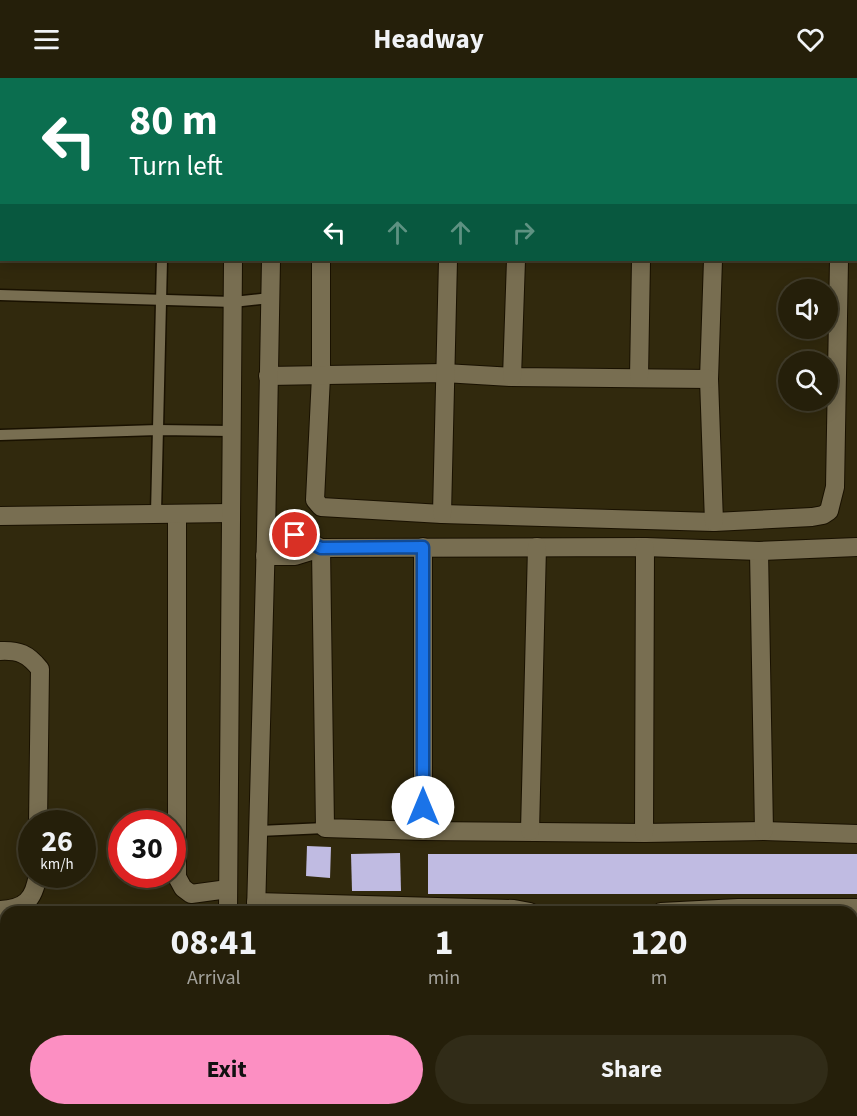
<!DOCTYPE html>
<html lang="en">
<head>
<meta charset="utf-8">
<style>
	:root { --surface:#251f0a; --page:#312c18; --text:#f1f3f6; --muted:#a3a29c; --line:#423d2b; --accent:#fc8fc2 }
	body { margin:0; font-family:"Source Sans 3",sans-serif; background:var(--page); color:var(--text); height:100vh; display:flex; flex-direction:column; font-size:22px; white-space:nowrap }
	* { box-sizing:border-box; margin:0 }
	p { font-size:20px; color:var(--muted) }
	.icon { flex:none; width:33px; height:33px; fill:none; stroke:currentColor; stroke-width:2; stroke-linecap:round; stroke-linejoin:round }
	.map { position:relative; flex:1; overflow:hidden }
	.panel { position:absolute; left:0px; top:828px; width:858px; height:210px; display:flex; flex-direction:column; background:var(--surface); border-radius:18px 18px 0 0; box-shadow:0 3px 15px #0003,0 0 0 2px var(--line) }
	.panel>* { flex:none }
	.hud { position:absolute; left:0px; top:0px; width:858px; height:183px; box-shadow:0 3px 15px #0003,0 0 0 2px var(--line); background:#0b6e4f; color:#fff; overflow:hidden }
	.fabs { position:absolute; left:778px; top:201px; display:grid; gap:12px }
	.fabs a { display:grid; place-items:center; width:60px; height:60px; border-radius:50%; background:var(--surface); box-shadow:0 3px 15px #0003,0 0 0 2px var(--line); font-size:30px }
	.speed { position:absolute; left:18px; top:732px; display:flex; gap:12px; font-size:30px; font-weight:700; text-align:center }
	.speed>* { display:grid; place-content:center; width:78px; height:78px; border-radius:50%; background:var(--surface); box-shadow:0 3px 15px #0003,0 0 0 2px var(--line); line-height:1 }
	.speed small { font-size:15px; font-weight:400 }
	.speed .limit { border:9px solid #d22; background:#fff; color:#111 }
	.pin { position:absolute; display:grid; place-items:center; width:51px; height:51px; color:#fff; margin:-26px; border:3px solid #fff; border-radius:50%; box-shadow:0 2px 6px #0007 }
	.me { position:absolute; width:66px; margin:-33px; rotate:0deg; stroke-linejoin:round; filter:drop-shadow(0 0 4px #0008) }
	.turn { display:flex; align-items:center; gap:21px; height:126px; padding:0 30px; font-size:27px }
	.turn .icon { width:78px; height:78px; stroke-width:2.5 }
	.turn b { display:block; font-size:42px; line-height:51px }
	.lanes { display:flex; align-items:center; height:57px; padding:0 30px; background:#0003; justify-content:center; gap:30px; direction:ltr }
	.lanes .off { opacity:.35 }
	.eta { display:flex; justify-content:space-evenly; align-items:center; height:102px; text-align:center }
	.eta b { font-size:36px; font-weight:700; line-height:42px }
	.button { display:flex; gap:12px; margin-top:auto; padding:12px 30px }
	.button a { flex:1; height:69px; border-radius:36px; background:var(--accent); color:#111; font-size:24px; font-weight:700; line-height:69px; text-align:center }
	.button a+a { background:var(--page); color:var(--text) }
	header { display:flex; justify-content:space-between; align-items:center; height:78px; padding:0 30px; background:var(--surface); font-size:27px; font-weight:700 }
	.map>svg:first-child { display:block }
</style>
</head>
<body>
<header><svg class="icon" aria-label="menu" viewBox="0 0 24 24"><path d="M4 6h16M4 12h16M4 18h16"/></svg>Headway<svg class="icon" aria-label="heart" viewBox="0 0 24 24"><path d="M12 20l-8-8c-3-5 5-10 8-4 3-6 11-1 8 4z"/></svg></header>
<div class="map">
<svg width="857" height="1038" viewBox="0 0 857 1038">
	<rect width="100%" height="100%" fill="#31290d"/>
	<g fill="#c0bbe2">
		<polygon points="307,768 331,769 330,800 306,798"/>
		<polygon points="400,775 401,813 352,813 351,776"/>
		<rect x="428" y="776" width="429" height="40"/>
		<polygon points="852,877 857,878 857,918 852,916"/>
		<polygon points="852,940 857,941 857,981 852,980"/>
		<polygon points="852,987 857,988 857,1030 852,1028"/>
		<polygon points="609,1032 713,1032 711,1038 627,1038"/>
	</g>
	<g fill="none" stroke-linecap="round" stroke-linejoin="round">
		<g stroke="#191100" stroke-width="13">
			<g id="lane">
				<polyline points="146,2 146,0"/>
				<polyline points="0,65 2,65"/>
				<polyline points="0,217 233,224 270,220"/>
				<polyline points="0,357 158,352 231,353"/>
				<polyline points="156,435 162,182"/>
				<polyline points="259,753 325,750"/>
				<polyline points="0,893 6,890"/>
				<polyline points="302,1038 302,1032"/>
			</g>
		</g>
		<g stroke="#191100" stroke-width="20">
			<g id="street">
				<polyline points="326,2 326,0"/>
				<polyline points="450,2 450,0"/>
				<polyline points="521,2 521,0"/>
				<polyline points="644,2 644,0"/>
				<polyline points="716,2 716,0"/>
				<polyline points="841,2 841,0"/>
				<polyline points="321,182 321,298 315,422 321,429 442,436 714,444 812,439 823,437 829,433 835,409 839,182"/>
				<polyline points="713,182 709,301 714,444"/>
				<polyline points="268,298 444,295 512,299 709,301"/>
				<polyline points="512,299 516,182"/>
				<polyline points="639,299 641,182"/>
				<polyline points="177,436 177,799 183,810 191,816 228,811"/>
				<polyline points="442,436 448,182"/>
				<polyline points="0,438 230,435"/>
				<polyline points="266,458 295,457 321,470"/>
				<polyline points="423,469 423,753 644,755 764,753 857,756"/>
				<polyline points="759,473 764,753"/>
				<polyline points="265,478 295,478 321,470"/>
				<path d="M0 573C19 572 28 576 40 591L38 746"/>
				<polyline points="423,753 325,750 321,470 645,469 759,473 857,469"/>
				<polyline points="530,753 537,469"/>
				<polyline points="644,755 645,469"/>
				<polyline points="256,824 514,831 530,834"/>
				<path d="M0 832C25 831 34 822 38 796"/>
				<polyline points="661,834 738,830 857,830"/>
				<polyline points="852,919 857,921"/>
				<polyline points="534,1032 555,1038"/>
				<polyline points="824,1032 845,1038"/>
			</g>
		</g>
		<g stroke="#191100" stroke-width="20">
			<g id="secondary">
				<polyline points="276,0 276,2"/>
				<polyline points="236,2 236,0"/>
				<polyline points="228,834 233,182"/>
				<polyline points="256,834 266,458 271,182"/>
				<polyline points="220,1038 220,1032"/>
				<polyline points="245,1038 246,1032"/>
			</g>
		</g>
		<use href="#lane" stroke="#786e51" stroke-width="10"/>
		<use href="#street" stroke="#786e51" stroke-width="18"/>
		<use href="#secondary" stroke="#786e51" stroke-width="18"/>
	</g>
	<g fill="none" stroke-linecap="round" stroke-linejoin="round">
		<g stroke="#114b97" stroke-width="15">
			<polyline id="route" points="295,457 321,470 423,469 423,729"/>
		</g>
		<use href="#route" stroke="#1a73e8" stroke-width="10"/>
	</g>
</svg>
<div class="fabs">
<a><svg class="icon" aria-label="sound" viewBox="0 0 24 24"><path d="M4 9h4l5-4v14l-5-4H4zM17 9q2 3 0 6"/></svg></a>
<a><svg class="icon" aria-label="search" viewBox="0 0 24 24"><circle cx="10" cy="10" r="6"/><path d="M15 15l6 6"/></svg></a>
</div>
<div class="speed"><div>26<small>km/h</small></div><div class="limit">30</div></div>
<div class="pin" style="left:295px;top:457px;background:#d93025"><svg class="icon" aria-label="arrive" viewBox="0 0 24 24"><path d="M6 21V4h12l-3 4 3 4H6"/></svg></div>
<svg class="me" style="left:423px;top:729px" viewBox="-20 -20 40 40"><circle r="19" fill="#fff"/><path d="M0-13L10 11 0 6-10 11z" fill="#1a73e8"/></svg>
<div class="hud">
<div class="turn"><svg class="icon" aria-label="left" viewBox="0 0 24 24"><path d="M17 20v-9H6M10 6l-5 5 5 5"/></svg><div><b>80 m</b>Turn left</div></div>
<div class="lanes"><svg class="icon" aria-label="left" viewBox="0 0 24 24"><path d="M17 20v-9H6M10 6l-5 5 5 5"/></svg><svg class="icon off" aria-label="ahead" viewBox="0 0 24 24"><path d="M12 20V5M6 11l6-6 6 6"/></svg><svg class="icon off" aria-label="ahead" viewBox="0 0 24 24"><path d="M12 20V5M6 11l6-6 6 6"/></svg><svg class="icon off" aria-label="right" viewBox="0 0 24 24"><path d="M7 20v-9h11M14 6l5 5-5 5"/></svg></div>
</div>
<section class="panel">
<div class="eta">
<div><b>08:41</b><p>Arrival</p></div>
<div><b>1</b><p>min</p></div>
<div><b>120</b><p>m</p></div>
</div>
<div class="button"><a>Exit</a><a>Share</a></div>
</section>
</div>
</body>
</html>
